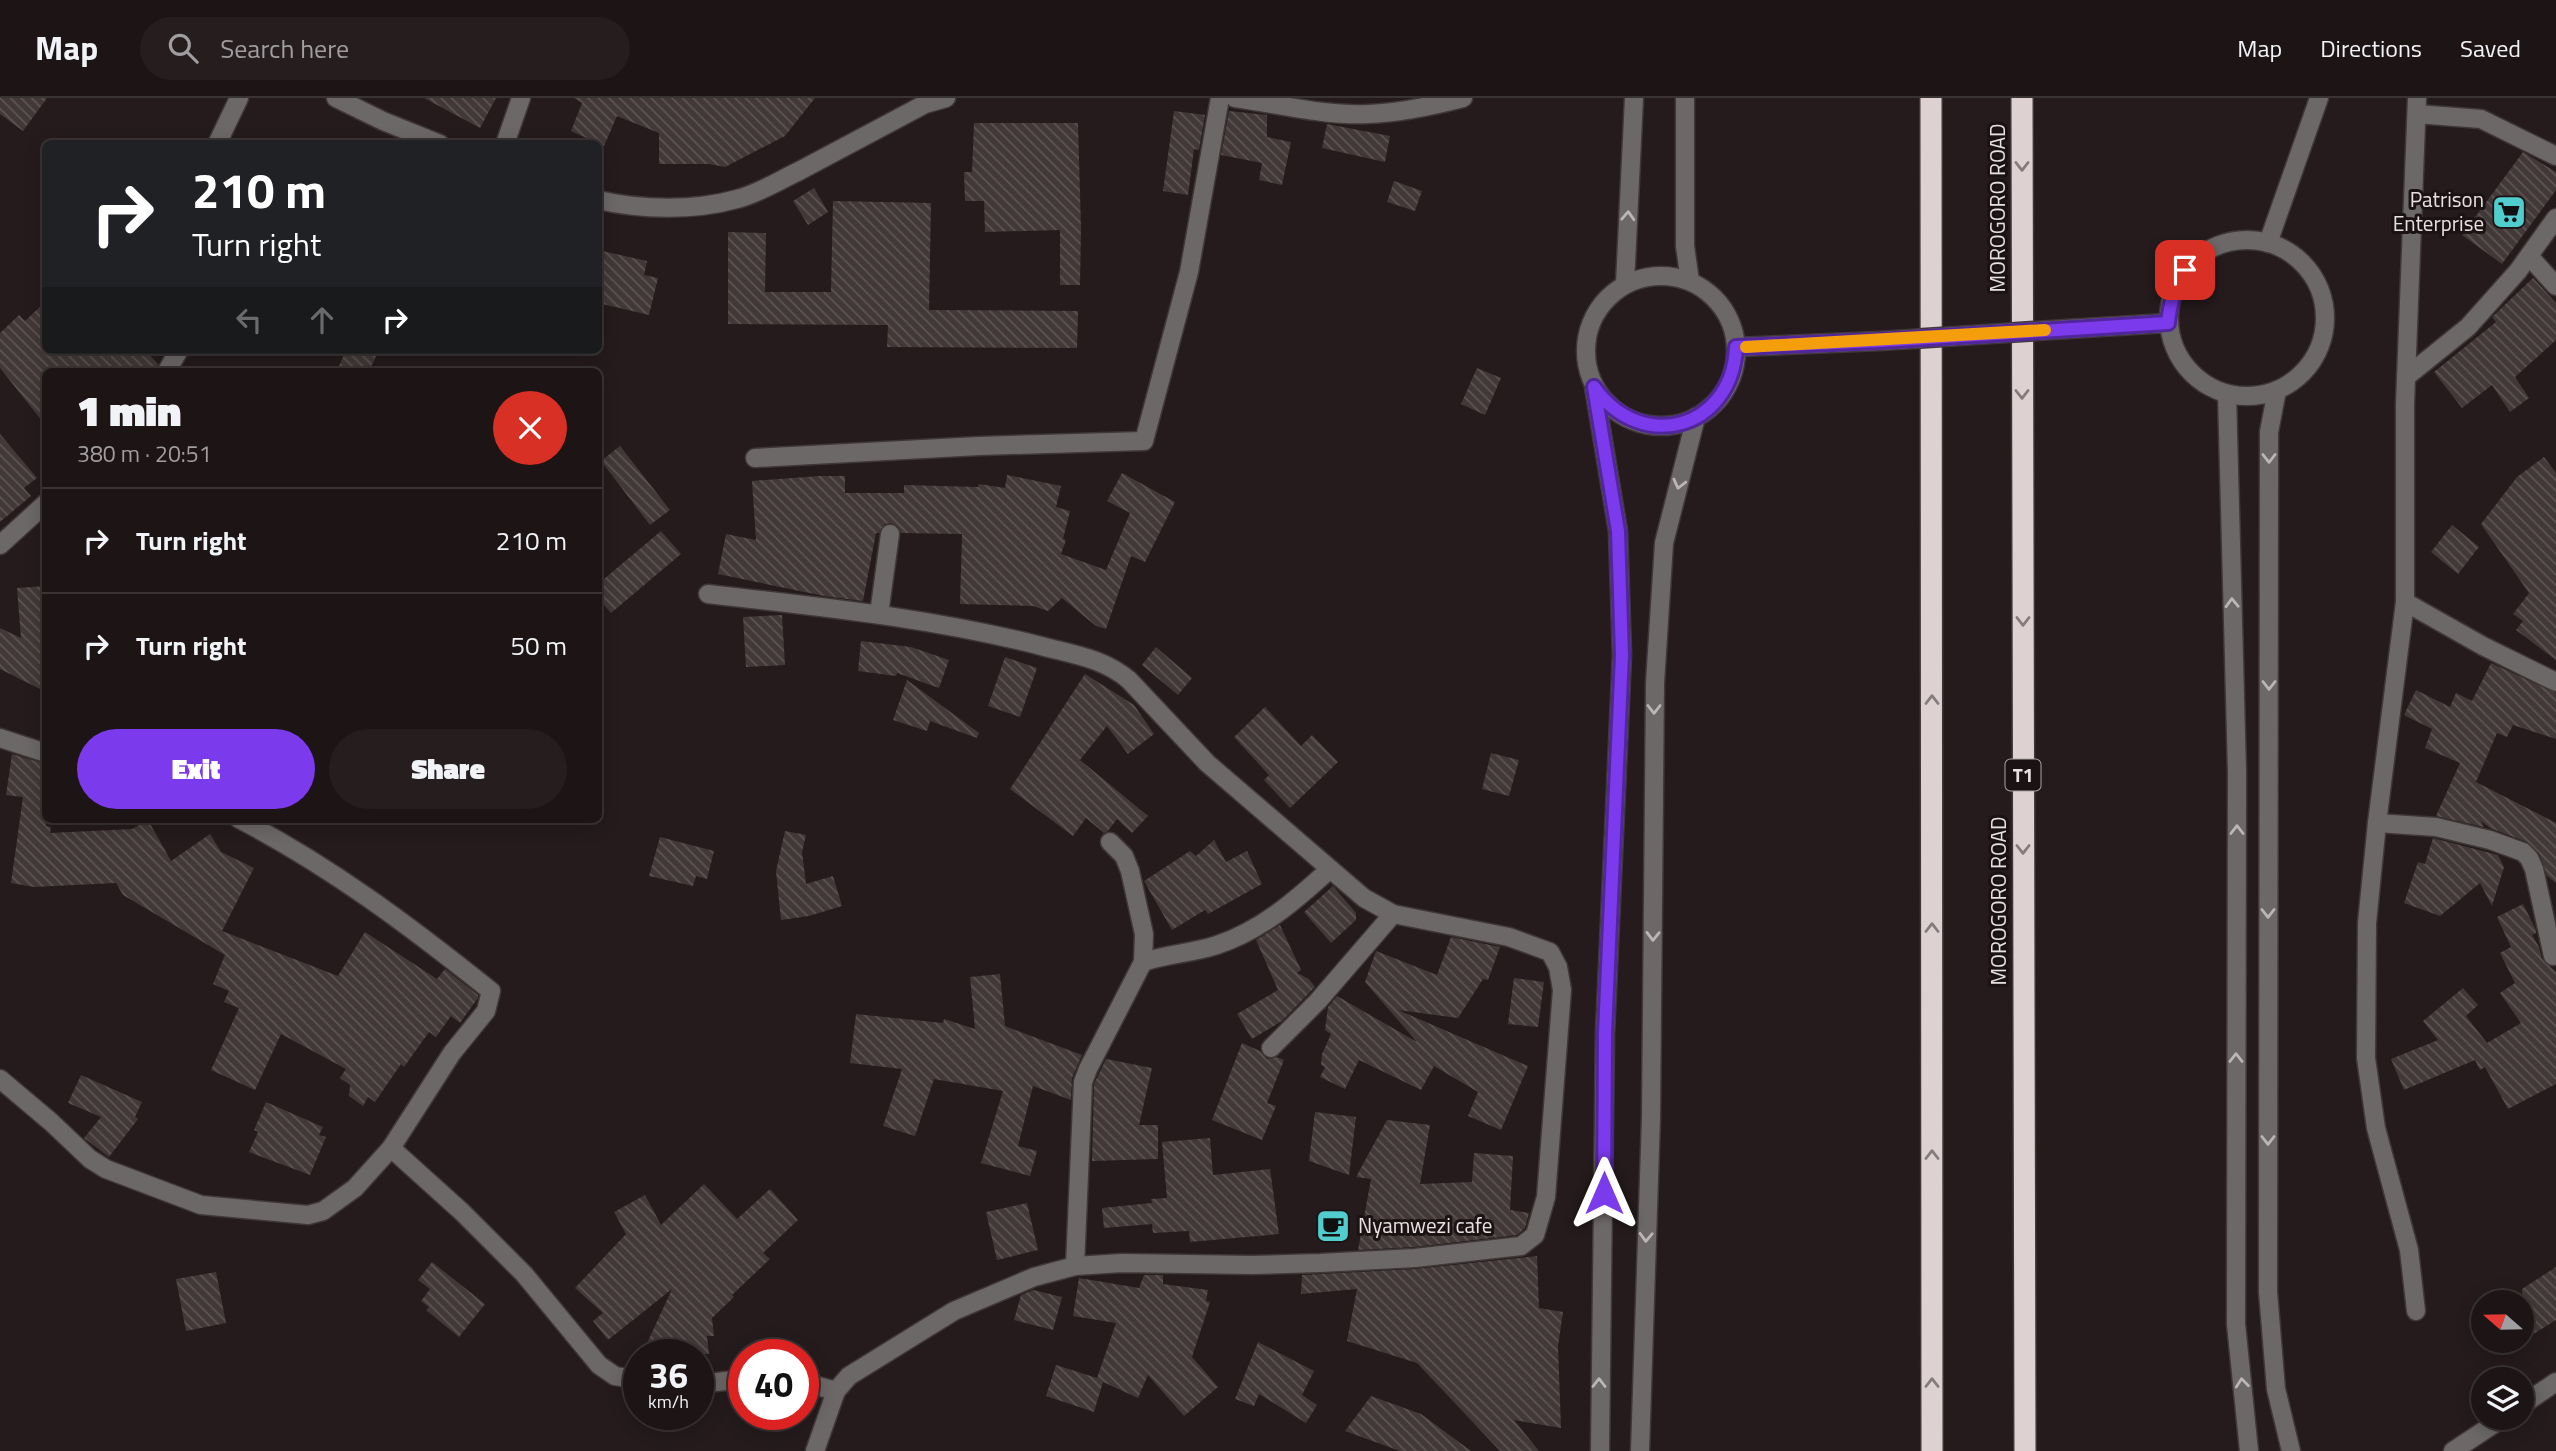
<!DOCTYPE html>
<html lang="en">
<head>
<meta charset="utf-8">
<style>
	:root { --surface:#1c1415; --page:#251d1e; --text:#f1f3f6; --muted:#a09ea0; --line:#3a3334; --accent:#7c3aed }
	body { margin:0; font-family:"Titillium Web",sans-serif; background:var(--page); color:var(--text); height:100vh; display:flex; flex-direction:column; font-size:26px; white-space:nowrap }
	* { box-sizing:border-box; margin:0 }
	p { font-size:23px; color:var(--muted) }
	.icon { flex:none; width:38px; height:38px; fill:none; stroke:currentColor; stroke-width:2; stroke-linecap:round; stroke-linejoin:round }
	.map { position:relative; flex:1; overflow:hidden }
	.side { position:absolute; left:42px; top:270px; width:560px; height:455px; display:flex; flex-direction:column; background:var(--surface); border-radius:10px; box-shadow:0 4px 18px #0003,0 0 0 2px var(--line) }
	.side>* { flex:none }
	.banner { position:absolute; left:42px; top:42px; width:560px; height:214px; border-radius:10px; box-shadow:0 4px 18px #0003,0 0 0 2px var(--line); background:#202124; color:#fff; overflow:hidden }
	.needle { width:46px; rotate:290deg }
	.controls { position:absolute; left:2471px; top:1192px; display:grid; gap:14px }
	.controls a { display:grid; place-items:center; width:63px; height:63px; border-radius:50%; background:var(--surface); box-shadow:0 4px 18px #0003,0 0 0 2px var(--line); font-size:35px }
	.speed { position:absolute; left:623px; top:1241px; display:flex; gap:14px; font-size:35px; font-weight:700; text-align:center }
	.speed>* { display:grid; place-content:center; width:91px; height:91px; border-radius:50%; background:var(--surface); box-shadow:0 4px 18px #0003,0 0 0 2px var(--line); line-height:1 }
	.speed small { font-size:18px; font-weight:400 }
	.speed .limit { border:10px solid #d22; background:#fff; color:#111 }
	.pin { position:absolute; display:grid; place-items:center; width:60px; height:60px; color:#fff; margin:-30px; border-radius:14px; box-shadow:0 4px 10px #0006 }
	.me { position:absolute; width:77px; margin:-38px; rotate:0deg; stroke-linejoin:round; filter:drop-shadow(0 0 5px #0008) }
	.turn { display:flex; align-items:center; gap:24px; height:147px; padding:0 35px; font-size:32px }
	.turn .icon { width:91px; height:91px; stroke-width:2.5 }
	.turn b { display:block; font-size:49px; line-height:60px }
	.lanes { display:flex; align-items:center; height:66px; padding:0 35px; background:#0003; justify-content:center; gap:35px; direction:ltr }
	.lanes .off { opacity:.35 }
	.round { display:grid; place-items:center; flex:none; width:74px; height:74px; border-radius:37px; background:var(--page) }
	.summary { display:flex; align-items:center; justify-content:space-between; height:119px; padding:0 35px }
	h1 { font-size:42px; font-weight:800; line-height:52px }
	.cta { display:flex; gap:14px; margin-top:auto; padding:14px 35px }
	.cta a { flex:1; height:80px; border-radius:42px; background:var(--accent); color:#fff; font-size:28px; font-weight:800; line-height:80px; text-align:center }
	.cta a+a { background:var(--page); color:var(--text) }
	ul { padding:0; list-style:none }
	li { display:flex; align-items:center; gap:21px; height:105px; padding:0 35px; border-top:2px solid var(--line) }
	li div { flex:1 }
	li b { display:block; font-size:26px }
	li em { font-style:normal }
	header { display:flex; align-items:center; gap:42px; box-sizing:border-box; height:98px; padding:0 35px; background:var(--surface); border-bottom:2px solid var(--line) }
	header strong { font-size:33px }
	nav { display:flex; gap:38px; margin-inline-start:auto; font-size:24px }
	.search { width:490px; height:63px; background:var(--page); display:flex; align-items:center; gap:18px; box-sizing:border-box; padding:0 24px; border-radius:38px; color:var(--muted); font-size:26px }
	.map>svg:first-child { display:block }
</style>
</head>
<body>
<header>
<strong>Map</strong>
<div class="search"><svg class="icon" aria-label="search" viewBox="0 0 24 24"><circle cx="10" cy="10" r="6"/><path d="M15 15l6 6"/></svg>Search here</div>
<nav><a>Map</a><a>Directions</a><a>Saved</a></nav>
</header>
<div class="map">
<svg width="2556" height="1353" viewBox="0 0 2556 1353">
	<defs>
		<pattern id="building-back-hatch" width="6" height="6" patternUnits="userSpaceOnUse" patternTransform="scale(1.75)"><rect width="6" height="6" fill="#423838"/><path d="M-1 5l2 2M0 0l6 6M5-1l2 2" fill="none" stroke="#5d5454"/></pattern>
	</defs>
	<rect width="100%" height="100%" fill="#251b1c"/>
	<g fill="url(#building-back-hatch)">
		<polygon points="0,0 47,0 23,33 0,16"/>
		<polygon points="424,0 496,0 480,30"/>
		<polygon points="574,0 815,0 785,38 725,69 709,66 659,66 659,35 617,18 604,48 571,33 582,5"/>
		<polygon points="1174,13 1205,17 1199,52 1194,51 1188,97 1163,93"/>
		<polygon points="1229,13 1267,17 1267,39 1291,44 1282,87 1259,82 1262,65 1221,57"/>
		<polygon points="974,25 1078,25 1081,131 1080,187 1060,187 1060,132 985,134 984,103 965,103 964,74 972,74"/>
		<polygon points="1327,26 1390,38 1385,64 1322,50"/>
		<polygon points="2523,54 2556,74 2556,92 2502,166 2462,137"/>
		<polygon points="1394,83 1422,93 1415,113 1387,104"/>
		<polygon points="814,90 828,114 808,127 793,103"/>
		<polygon points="833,103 931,105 929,212 1078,213 1077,250 887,249 888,227 728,226 728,134 766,135 765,194 831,194"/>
		<polygon points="598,152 647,163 644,177 658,180 649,217 598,205"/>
		<polygon points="2533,180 2556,205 2556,242 2515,279 2529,300 2510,314 2492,287 2462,310 2434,274 2496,224 2492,219"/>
		<polygon points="46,203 46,252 145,252 158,266 156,273 46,273 46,328 0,270 0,235 19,217 25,223"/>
		<polygon points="346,252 379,252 369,273 351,273 339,268"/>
		<polygon points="1477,270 1501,280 1485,317 1461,306"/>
		<polygon points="0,336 37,380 24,390 31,398 0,424"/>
		<polygon points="620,348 670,412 650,427 601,363"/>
		<polygon points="2544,359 2556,375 2556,562 2516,532 2523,523 2513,516 2529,495 2481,426 2517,379"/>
		<polygon points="1122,375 1175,404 1145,464 1131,458 1106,531 1096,528 1062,500 1048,513 1033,508 960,506 962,436 901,435 897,428 891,425 885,426 879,435 876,435 863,503 824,498 718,476 726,436 756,442 752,383 820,378 845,378 845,395 904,395 904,387 978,389 979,386 1005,390 1007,377 1061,388 1056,409 1070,413 1063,441 1066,442 1061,456 1106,472 1130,415 1107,403"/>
		<polygon points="2452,427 2479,449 2458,476 2431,454"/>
		<polygon points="661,433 681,456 611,515 598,500 598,486"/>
		<polygon points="46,488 46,594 0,571 0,530 21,540 17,490"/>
		<polygon points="782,517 785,567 746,569 743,519"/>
		<polygon points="861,543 911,549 949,562 939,590 897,575 896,578 858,573"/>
		<polygon points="1156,549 1192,580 1178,597 1142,567"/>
		<polygon points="1005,559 1037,570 1020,619 988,608"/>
		<polygon points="2491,565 2556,595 2556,641 2513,627 2507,639 2497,635 2476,684 2556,725 2556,785 2547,778 2539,755 2527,744 2490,730 2481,723 2484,729 2436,718 2460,665 2425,650 2432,631 2404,617 2416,592 2450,609 2456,595 2472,603"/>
		<polygon points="1085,576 1134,607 1154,636 1128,656 1107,628 1080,662 1148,718 1132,735 1117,721 1108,733 1104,735 1086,720 1073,738 1010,691"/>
		<polygon points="907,582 979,635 977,640 930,623 927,633 893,622"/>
		<polygon points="1265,609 1301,648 1312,637 1338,664 1290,710 1264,682 1269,677 1234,639"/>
		<polygon points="1491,655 1519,662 1509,698 1482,691"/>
		<polygon points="12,656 46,666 46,728 51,729 50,735 132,731 148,722 171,763 210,736 221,754 254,770 222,833 338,878 365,834 437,881 445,871 478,897 478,900 460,925 451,918 436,939 429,934 404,969 401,966 375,1004 368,999 363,1008 349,998 350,987 340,980 346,971 281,936 255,992 211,972 239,910 224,904 229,893 213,886 225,857 123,797 116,785 34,789 11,785 23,699 6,697"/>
		<polygon points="785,733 806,737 802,754 806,786 833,778 842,808 809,818 781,822 776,773"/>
		<polygon points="660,739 714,753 707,781 696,778 693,788 649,778"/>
		<polygon points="2433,740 2498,757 2504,769 2492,808 2480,785 2440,818 2404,805 2418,764 2425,766"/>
		<polygon points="1214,742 1226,764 1247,753 1262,786 1208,816 1205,812 1172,832 1144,783 1190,753 1196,758"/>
		<polygon points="1333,788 1356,815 1356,822 1331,845 1304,814"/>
		<polygon points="2523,806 2536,832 2536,835 2532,837 2539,849 2542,861 2556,874 2556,986 2508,1011 2485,969 2480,972 2475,962 2404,992 2391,961 2438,942 2423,923 2463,890 2478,907 2466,918 2487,945 2521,925 2500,895 2515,885 2500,855 2511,849 2497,819"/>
		<polygon points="1280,827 1301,872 1297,875 1309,881 1315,889 1282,923 1252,941 1237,916 1278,892 1256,842"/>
		<polygon points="1451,839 1500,849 1488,882 1483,881 1458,920 1398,912 1528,968 1501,1032 1468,1018 1478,994 1434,968 1421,992 1359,962 1345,991 1320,979 1325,969 1321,967 1322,956 1331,936 1325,932 1328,909 1337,898 1417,944 1365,884 1376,853 1437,877"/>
		<polygon points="1000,876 1005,928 1082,957 1072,980 1071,1002 1033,988 1018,1048 1037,1053 1030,1078 981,1065 1003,993 934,981 915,1038 883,1028 902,971 850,965 856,916 943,925 944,921 975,931 970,879"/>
		<polygon points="1514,880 1544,884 1538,929 1508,926"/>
		<polygon points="1242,945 1260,953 1267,961 1277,959 1284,962 1267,1005 1276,1008 1262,1042 1212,1022"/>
		<polygon points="1106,961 1152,970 1139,1027 1158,1027 1158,1061 1092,1063 1094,986"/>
		<polygon points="81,977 142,1004 135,1019 138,1021 109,1059 84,1040 101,1019 68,1005"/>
		<polygon points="266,1004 323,1029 319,1037 326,1039 310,1077 249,1054 258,1034 254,1032"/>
		<polygon points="1315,1014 1356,1019 1349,1077 1309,1063"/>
		<polygon points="1387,1022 1430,1027 1420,1086 1472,1084 1474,1055 1513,1058 1510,1112 1529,1115 1525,1130 1517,1137 1414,1149 1358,1152 1371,1081 1356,1079"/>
		<polygon points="1210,1040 1213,1077 1270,1071 1279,1136 1190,1144 1189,1133 1153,1135 1152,1126 1104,1130 1102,1110 1152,1105 1151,1101 1167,1100 1162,1044"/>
		<polygon points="704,1086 737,1121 770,1091 798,1122 763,1155 770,1161 732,1197 734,1199 712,1220 714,1238 707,1238 709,1256 642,1256 672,1191 608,1242 593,1223 603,1215 575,1190 626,1136 614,1114 645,1097 661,1127"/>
		<polygon points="1027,1105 1038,1152 997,1162 986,1114"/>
		<polygon points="1537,1158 1539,1210 1563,1214 1558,1248 1561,1330 1514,1322 1539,1353 1500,1353 1417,1265 1347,1243 1357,1191 1301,1196 1302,1177 1416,1171"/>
		<polygon points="432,1164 485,1206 459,1239 426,1212 429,1209 421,1203 430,1191 418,1182"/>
		<polygon points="2556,1169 2556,1222 2522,1243 2522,1191"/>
		<polygon points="216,1174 226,1225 186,1233 176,1181"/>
		<polygon points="1144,1177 1163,1177 1163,1186 1208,1192 1206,1203 1210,1204 1192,1259 1218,1289 1184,1318 1148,1277 1138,1300 1103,1284 1094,1314 1046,1298 1056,1267 1097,1280 1116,1225 1073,1218 1079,1180 1139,1190"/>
		<polygon points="1033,1192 1062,1199 1053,1232 1014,1222 1021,1197"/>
		<polygon points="1258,1244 1314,1273 1302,1297 1317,1307 1306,1325 1259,1296 1254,1308 1235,1301"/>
		<polygon points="1371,1298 1421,1316 1471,1353 1400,1353 1345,1333"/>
	</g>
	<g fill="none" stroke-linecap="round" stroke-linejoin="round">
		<g stroke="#403738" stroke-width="21">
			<g id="minor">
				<polyline points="336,0 383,23 440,46"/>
				<path d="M1235 0C1278 6 1324 18 1368 16 1401 15 1432 8 1463 0"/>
				<polyline points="1685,0 1685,148 1690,183"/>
				<polyline points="2417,16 2481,21 2556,58"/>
				<polyline points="217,46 239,0"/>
				<polyline points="505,46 521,0"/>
				<path d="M598 102C642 112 694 113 737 101 760 95 780 82 801 72 842 50 883 28 925 6L946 0"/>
				<circle cx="2247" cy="220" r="78"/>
				<polyline points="2268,145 2319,0"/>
				<polyline points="2529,158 2556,188"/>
				<circle cx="1661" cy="253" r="75"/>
				<polyline points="1625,186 1634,0"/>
				<polyline points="2067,231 2168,225"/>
				<polyline points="1736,249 1880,243"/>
				<polyline points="167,273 179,252"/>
				<polyline points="2406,279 2468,229 2518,173 2556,120"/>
				<polyline points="1594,289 1618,433 1622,557 1605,935 1600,1353"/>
				<polyline points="2277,292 2269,334 2268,1194 2276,1291 2291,1353"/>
				<polyline points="2227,296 2237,674 2236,1226 2249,1353"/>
				<polyline points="755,360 979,348 1144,343 1189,174 1220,0"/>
				<polyline points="0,447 46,405"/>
				<path d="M708 496C821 509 935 520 1045 549 1076 557 1104 561 1129 582L1207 665 1364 800 1393 816 1509 839 1550 854 1558 869 1562 892 1546 1099 1535 1137 1521 1148 1415 1160 1320 1165 1252 1167 1122 1165 1075 1168 1034 1179 954 1213 849 1278 836 1293 803 1284"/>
				<polyline points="2405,504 2483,548 2556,584"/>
				<polyline points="879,516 890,436"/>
				<polyline points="0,640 46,655"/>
				<polyline points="2377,725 2436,729 2490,742 2523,754 2529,760 2534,771 2553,858"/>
				<path d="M1143 864C1167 856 1193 855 1217 847 1262 832 1296 802 1330 771"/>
				<polyline points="1271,950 1318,903 1393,816"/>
				<path d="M0 981 51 1024 90 1061 106 1071 201 1107 308 1117 323 1113 355 1090 391 1050 452 955 486 913 491 893C411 829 330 768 239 721"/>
				<polyline points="391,1050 462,1114 524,1176 599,1267 615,1278 639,1282"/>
				<polyline points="1075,1168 1083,984 1088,971 1143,864 1144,836 1130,773 1124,758 1110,744"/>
				<polyline points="2416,1213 2409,1152 2376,1030 2366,960 2367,825 2377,725 2405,504 2405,306 2417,0"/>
				<polyline points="698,1286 744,1281"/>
				<polyline points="2522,1307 2556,1284"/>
				<polyline points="815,1353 836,1293"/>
				<polyline points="1640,1353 1651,1020 1655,585 1664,445 1696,319"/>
				<polyline points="2453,1353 2503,1320"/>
			</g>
		</g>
		<g stroke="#403738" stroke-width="24">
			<g id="highway">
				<polyline points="1931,0 1932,1353"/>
				<polyline points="2022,0 2025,1353"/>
			</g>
		</g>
		<use href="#minor" stroke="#6d6868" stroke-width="18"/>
		<use href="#highway" stroke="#ded1d1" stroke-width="21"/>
		<g stroke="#403738" stroke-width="21" stroke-linecap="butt">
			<polyline id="minor-bridge" points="1880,243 2067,231"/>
		</g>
		<use href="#minor-bridge" stroke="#6d6868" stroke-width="18"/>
	</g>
	<defs><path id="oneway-chevron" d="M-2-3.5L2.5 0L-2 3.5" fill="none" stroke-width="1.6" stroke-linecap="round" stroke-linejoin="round" transform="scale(1.75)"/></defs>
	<g stroke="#867b7c">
		<use href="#oneway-chevron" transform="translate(2022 68) rotate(90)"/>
		<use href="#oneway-chevron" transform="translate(2022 296) rotate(90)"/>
		<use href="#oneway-chevron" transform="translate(2023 523) rotate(90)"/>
		<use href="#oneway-chevron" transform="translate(1932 602) rotate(-90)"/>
		<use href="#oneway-chevron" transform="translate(2023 751) rotate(90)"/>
		<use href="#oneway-chevron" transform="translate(1932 830) rotate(-90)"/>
		<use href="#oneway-chevron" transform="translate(1932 1057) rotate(-90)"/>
		<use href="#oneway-chevron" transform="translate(1932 1285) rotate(-90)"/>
	</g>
	<g stroke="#bcb7b7">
		<use href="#oneway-chevron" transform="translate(1628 118) rotate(-87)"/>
		<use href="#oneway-chevron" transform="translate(2269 360) rotate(90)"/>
		<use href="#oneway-chevron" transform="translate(1679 386) rotate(104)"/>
		<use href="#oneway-chevron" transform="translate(2232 505) rotate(-92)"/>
		<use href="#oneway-chevron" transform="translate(2269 587) rotate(90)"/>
		<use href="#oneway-chevron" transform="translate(1654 611) rotate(90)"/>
		<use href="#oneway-chevron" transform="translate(2237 732) rotate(-90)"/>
		<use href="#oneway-chevron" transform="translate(2268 815) rotate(90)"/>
		<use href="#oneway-chevron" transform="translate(1653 838) rotate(91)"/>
		<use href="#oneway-chevron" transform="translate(2236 960) rotate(-90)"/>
		<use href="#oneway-chevron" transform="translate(2268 1042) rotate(90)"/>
		<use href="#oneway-chevron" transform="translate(1646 1139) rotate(92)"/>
		<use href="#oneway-chevron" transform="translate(1599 1285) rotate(-90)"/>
		<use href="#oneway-chevron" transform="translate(2242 1285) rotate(-96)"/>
	</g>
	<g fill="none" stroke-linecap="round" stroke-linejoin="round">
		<g stroke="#51269a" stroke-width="18">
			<path id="route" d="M1604 1095 1605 935 1622 557 1618 433 1594 289C1641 356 1732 332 1736 249L1880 243 2168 225C2170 204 2175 190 2185 172"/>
		</g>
		<use href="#route" stroke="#7c3aed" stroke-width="12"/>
		<polyline stroke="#f59e0b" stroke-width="12" points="1746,249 2045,232"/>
	</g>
	<defs>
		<g id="supermarket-square" transform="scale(1.75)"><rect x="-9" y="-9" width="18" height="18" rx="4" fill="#52cdcd" stroke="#1b1213"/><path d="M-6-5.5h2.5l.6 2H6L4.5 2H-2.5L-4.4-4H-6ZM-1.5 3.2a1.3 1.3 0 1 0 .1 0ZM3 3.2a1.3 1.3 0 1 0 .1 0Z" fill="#111"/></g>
		<g id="cafe-square" transform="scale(1.75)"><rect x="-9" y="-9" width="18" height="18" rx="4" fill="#52cdcd" stroke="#1b1213"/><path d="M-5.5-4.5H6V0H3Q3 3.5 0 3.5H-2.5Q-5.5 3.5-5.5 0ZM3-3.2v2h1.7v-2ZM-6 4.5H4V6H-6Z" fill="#111"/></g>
	</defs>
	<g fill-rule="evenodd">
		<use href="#supermarket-square" x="2509" y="114"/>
		<use href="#cafe-square" x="1333" y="1128"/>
	</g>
	<g text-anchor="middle" stroke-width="6" stroke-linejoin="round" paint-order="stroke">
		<rect fill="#1b1213" stroke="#aaa3a3" stroke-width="2" x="2005.5" y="661.5" width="35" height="31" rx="5"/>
		<g font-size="19" font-weight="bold" fill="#e7e1e1">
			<text x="2023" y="684">T1</text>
		</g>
		<g font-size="21" fill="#e7e1e1" stroke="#1b1213" text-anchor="end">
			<text x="2484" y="109">Patrison<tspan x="2484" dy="24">Enterprise</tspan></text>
			<text x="1358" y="1135" text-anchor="start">Nyamwezi cafe</text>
		</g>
		<g font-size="21" fill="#e7e1e1" stroke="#1b1213">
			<text transform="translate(1998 110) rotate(-90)" y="7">MOROGORO ROAD</text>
			<text transform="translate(1999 803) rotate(-90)" y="7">MOROGORO ROAD</text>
		</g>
	</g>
</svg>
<div class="controls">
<a><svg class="needle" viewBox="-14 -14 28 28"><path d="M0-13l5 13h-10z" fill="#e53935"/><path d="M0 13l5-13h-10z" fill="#a09ea0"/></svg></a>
<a><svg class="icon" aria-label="layers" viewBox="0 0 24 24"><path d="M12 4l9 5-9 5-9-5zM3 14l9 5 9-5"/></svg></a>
</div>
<div class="speed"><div>36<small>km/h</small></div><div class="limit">40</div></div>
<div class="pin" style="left:2185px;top:172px;background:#d93025"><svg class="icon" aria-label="arrive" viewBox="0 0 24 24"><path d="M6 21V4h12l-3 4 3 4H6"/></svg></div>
<svg class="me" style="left:1604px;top:1095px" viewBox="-20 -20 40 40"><path d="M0-17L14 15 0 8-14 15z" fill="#7c3aed" stroke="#fff" stroke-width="4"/></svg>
<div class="banner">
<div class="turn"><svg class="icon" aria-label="right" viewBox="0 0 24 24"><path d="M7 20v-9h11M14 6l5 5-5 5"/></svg><div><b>210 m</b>Turn right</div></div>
<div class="lanes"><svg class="icon off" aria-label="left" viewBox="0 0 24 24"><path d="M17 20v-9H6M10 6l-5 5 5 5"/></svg><svg class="icon off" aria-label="ahead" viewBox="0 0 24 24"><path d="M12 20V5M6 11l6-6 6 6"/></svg><svg class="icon" aria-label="right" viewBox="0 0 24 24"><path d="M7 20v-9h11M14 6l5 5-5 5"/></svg></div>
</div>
<section class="side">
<div class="summary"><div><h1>1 min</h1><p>380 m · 20:51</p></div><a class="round" style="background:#d93025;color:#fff"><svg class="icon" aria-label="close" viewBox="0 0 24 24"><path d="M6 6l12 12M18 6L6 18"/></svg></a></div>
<ul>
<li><svg class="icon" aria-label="right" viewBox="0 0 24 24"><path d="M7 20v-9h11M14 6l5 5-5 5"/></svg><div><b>Turn right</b></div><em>210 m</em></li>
<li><svg class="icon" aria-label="right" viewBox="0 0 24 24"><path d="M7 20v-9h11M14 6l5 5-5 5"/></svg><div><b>Turn right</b></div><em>50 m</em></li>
</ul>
<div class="cta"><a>Exit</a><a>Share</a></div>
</section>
</div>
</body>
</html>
